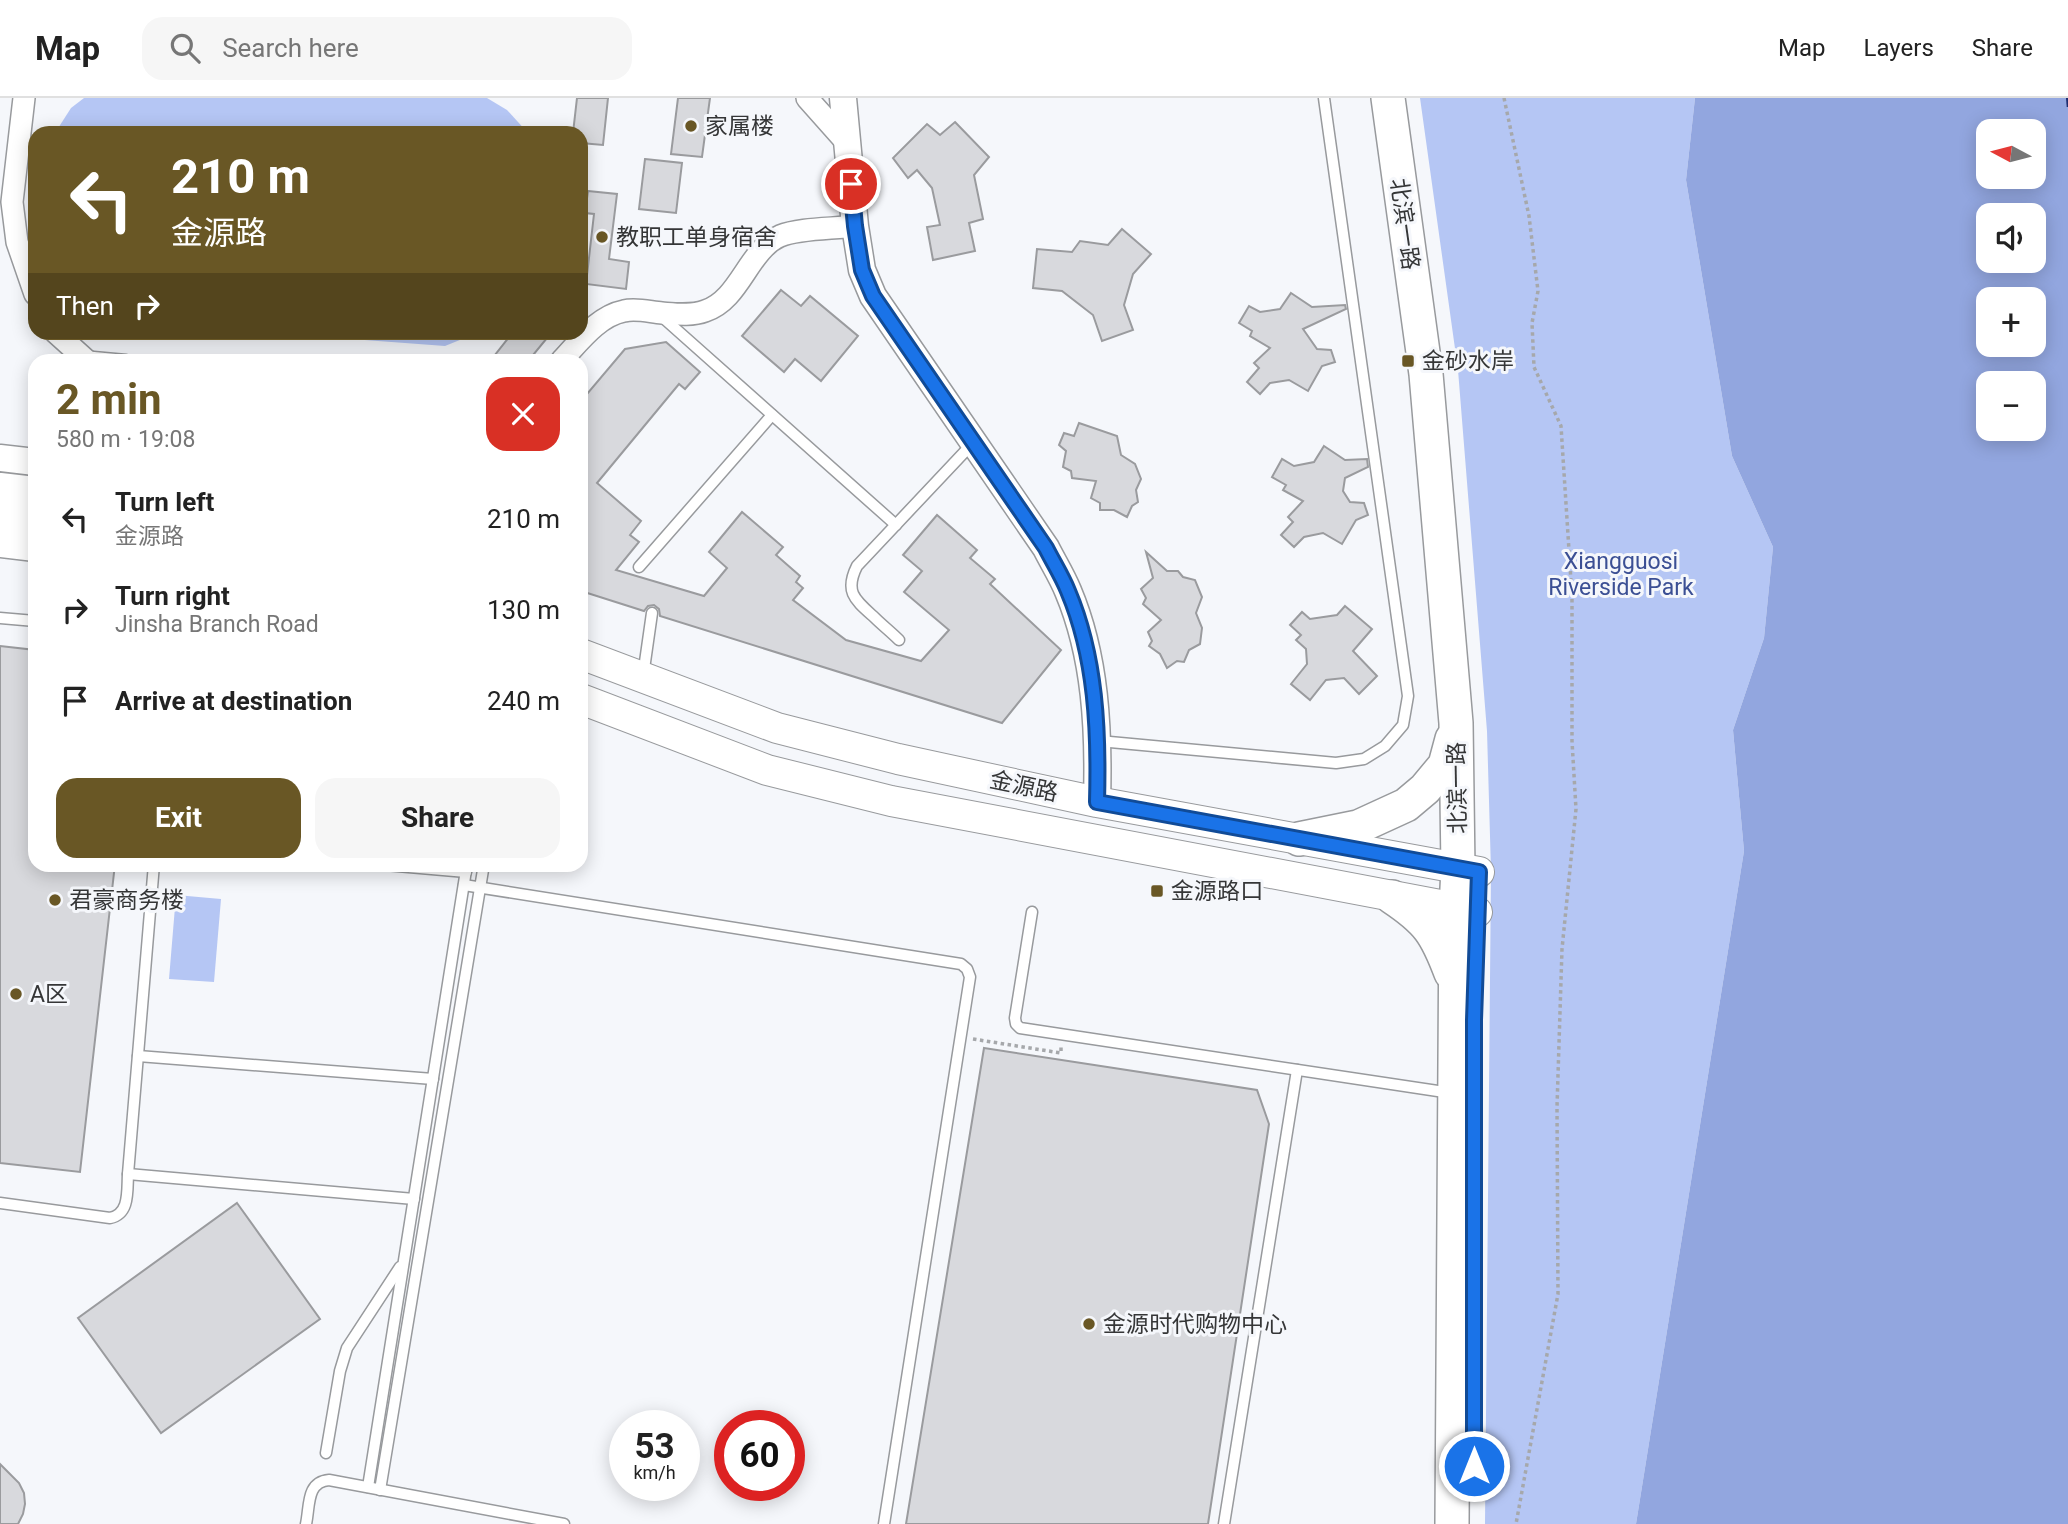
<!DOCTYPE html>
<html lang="en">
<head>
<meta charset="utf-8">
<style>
	:root { --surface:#fff; --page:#f6f6f6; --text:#222; --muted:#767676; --line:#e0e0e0; --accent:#695725 }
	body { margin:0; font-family:Roboto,"Noto Sans SC",sans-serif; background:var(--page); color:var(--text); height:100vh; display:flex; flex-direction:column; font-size:26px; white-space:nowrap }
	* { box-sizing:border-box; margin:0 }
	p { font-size:23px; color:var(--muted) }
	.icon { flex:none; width:38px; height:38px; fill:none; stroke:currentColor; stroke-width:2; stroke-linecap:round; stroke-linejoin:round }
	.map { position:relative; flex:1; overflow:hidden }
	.panel { position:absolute; left:28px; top:256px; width:560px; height:518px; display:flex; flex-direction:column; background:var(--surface); border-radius:21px; box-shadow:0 4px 18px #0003 }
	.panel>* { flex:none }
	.guide { position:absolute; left:28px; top:28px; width:560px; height:214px; border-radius:21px; box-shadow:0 4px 18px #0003; background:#695725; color:#fff; overflow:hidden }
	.needle { width:46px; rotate:277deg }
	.fabs { position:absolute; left:1976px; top:21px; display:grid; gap:14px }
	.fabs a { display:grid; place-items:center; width:70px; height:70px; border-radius:14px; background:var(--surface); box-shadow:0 4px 18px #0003; font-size:35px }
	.speed { position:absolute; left:609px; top:1312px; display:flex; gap:14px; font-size:35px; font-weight:700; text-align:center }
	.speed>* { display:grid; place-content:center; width:91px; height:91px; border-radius:50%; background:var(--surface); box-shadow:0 4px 18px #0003; line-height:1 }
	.speed small { font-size:18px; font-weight:400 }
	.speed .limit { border:10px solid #d22; background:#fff; color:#111 }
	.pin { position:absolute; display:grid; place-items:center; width:60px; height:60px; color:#fff; margin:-30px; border:4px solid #fff; border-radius:50%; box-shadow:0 2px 7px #0007 }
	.me { position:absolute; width:77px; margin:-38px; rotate:0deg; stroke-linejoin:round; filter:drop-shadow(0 0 5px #0008) }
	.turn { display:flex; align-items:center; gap:24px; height:147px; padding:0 28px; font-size:32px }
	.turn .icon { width:91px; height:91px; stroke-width:2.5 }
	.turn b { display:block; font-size:49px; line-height:60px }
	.then { display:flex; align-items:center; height:66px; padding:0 28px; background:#0003; gap:14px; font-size:26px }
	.round { display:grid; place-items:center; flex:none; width:74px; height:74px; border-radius:21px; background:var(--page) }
	.overview { display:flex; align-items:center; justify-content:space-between; height:119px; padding:0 28px }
	h1 { font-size:42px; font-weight:700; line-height:52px; color:var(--accent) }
	.action { display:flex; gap:14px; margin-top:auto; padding:14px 28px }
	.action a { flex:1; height:80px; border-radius:21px; background:var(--accent); color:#fff; font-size:28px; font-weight:700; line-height:80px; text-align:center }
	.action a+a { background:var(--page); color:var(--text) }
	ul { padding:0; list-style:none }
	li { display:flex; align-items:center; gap:21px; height:91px; padding:0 28px }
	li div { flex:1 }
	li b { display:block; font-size:26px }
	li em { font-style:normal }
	header { display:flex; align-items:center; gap:42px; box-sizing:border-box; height:98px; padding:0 35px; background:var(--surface); border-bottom:2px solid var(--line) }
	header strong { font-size:33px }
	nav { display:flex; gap:38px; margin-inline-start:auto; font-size:24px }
	.search { width:490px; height:63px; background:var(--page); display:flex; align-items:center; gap:18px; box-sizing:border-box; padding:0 24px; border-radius:21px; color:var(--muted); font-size:26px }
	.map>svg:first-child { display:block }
</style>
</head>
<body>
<header>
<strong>Map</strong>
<div class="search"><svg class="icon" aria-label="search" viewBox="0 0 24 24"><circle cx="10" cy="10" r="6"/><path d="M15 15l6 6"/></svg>Search here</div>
<nav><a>Map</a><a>Layers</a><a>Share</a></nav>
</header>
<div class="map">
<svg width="2068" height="1426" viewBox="0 0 2068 1426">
	<rect width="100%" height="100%" fill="#f5f7fb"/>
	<g fill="#b5c6f4">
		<polygon points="84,0 487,0 507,12 528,35 55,35 71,10"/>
		<polygon points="1420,0 1695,0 1686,82 1732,358 1773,449 1764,540 1733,632 1744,753 1636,1426 1485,1426 1491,773 1487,633 1458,272"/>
		<polygon points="271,235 477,235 445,248"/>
		<polygon points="176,797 221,801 214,884 169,881"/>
	</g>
	<path fill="#92a6df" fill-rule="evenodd" d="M1695 0H2068V1426H1636L1744 753 1733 632 1764 540 1773 449 1732 358 1686 82ZM1988 33H2034V79H1988ZM1988 117H2034V163H1988ZM1988 201H2034V247H1988ZM1988 285H2034V331H1988Z"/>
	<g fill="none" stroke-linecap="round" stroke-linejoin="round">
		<polyline stroke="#1e2d6f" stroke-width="2" stroke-dasharray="9 7" stroke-linecap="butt" points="2067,0 2068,13"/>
	</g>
	<g fill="#d8d9dd" stroke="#9a9b9e" stroke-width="2">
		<polygon points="577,0 608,0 603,47 581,45 581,35 573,35"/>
		<polygon points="678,0 710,0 702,59 671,56"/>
		<polygon points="955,24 989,59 974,77 983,121 969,125 975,153 933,162 927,129 940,127 932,90 917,72 908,80 893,60 927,26 940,37"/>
		<polygon points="645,61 682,65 676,115 639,111"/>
		<polygon points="588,93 617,96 609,161 629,164 626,191 586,186 594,116 585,115"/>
		<polygon points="1122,131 1151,156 1133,176 1124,207 1133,232 1102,243 1093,217 1062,193 1033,190 1037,151 1072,154 1080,143 1108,147"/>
		<polygon points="781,192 801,208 810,198 858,238 821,283 795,261 784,274 742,238"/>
		<polygon points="1291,195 1312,209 1345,207 1346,211 1303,231 1317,251 1331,252 1335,264 1322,268 1308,293 1289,282 1270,285 1260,296 1247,284 1259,270 1254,265 1270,250 1250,238 1252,233 1239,225 1249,208 1260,214 1280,211"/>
		<polygon points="513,234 552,234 529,262 491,262"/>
		<polygon points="666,244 700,274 685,291 679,286 597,385 641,423 630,437 639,444 616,472 704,498 727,470 709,454 742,414 783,449 776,457 800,478 796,484 803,490 793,502 846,542 921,563 949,532 904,494 922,473 903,457 937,417 977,452 970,460 995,481 990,486 1061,552 1002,625 660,518 659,511 654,507 648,508 644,513 581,493 581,303 625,251"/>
		<polygon points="1079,325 1117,338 1121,357 1135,366 1141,381 1136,392 1138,404 1132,408 1127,419 1114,412 1100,412 1100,405 1091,400 1096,383 1072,380 1071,373 1063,369 1066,353 1059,347 1064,335 1074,338"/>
		<polygon points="1324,348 1345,362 1367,361 1368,369 1345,380 1343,393 1350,404 1364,405 1368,417 1356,422 1342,446 1323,435 1304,439 1294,449 1281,437 1293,424 1288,419 1303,403 1283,392 1286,387 1272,379 1282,361 1294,368 1314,364"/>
		<polygon points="1146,454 1167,473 1178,473 1183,479 1195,482 1202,499 1196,515 1202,530 1200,546 1189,552 1184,564 1177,563 1167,570 1160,556 1149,548 1152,543 1148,534 1161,522 1143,506 1146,500 1141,491 1153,480"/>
		<polygon points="1345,508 1372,531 1353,553 1377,578 1359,596 1344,580 1326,582 1310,602 1291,586 1307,566 1306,551 1296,542 1301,537 1290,527 1302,514 1310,521 1337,517"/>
		<polygon points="0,548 35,552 35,766 115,766 80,1074 0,1065"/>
		<polygon points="984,950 1257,992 1269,1026 1208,1426 906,1426"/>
		<polygon points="237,1105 320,1221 161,1335 78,1220"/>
		<polygon points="0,1366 19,1385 24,1395 25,1406 23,1416 18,1426 0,1426"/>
	</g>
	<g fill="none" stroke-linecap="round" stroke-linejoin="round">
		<g stroke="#989a9d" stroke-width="13">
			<g id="service">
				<polyline points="660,217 896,427"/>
				<polyline points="83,258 126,262"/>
				<polyline points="639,469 772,317"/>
				<polyline points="0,520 35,523"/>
				<path d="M899 542C891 534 882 527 874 519 855 502 844 494 857 468L972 346"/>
				<polyline points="643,578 652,515"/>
				<polyline points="1099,643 1336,665 1364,661 1385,648 1403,627 1408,598 1324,0"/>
				<polyline points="374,766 466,774"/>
				<polyline points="464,787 961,866 967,871 970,879 884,1426"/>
				<polyline points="1032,814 1015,920 1016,926 1020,930 1451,995"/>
				<polyline points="138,958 433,981"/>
				<polyline points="128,1076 414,1101"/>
				<path d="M0 1105 110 1120C130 1116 127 1093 128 1076L154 766"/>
				<polyline points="326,1355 340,1273 347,1250 400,1169"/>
				<polyline points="368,1389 467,766"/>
				<polyline points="380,1392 484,766"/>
				<path d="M306 1426C310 1408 306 1384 329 1382L564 1426"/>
				<polyline points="1224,1426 1297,972"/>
			</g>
		</g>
		<g stroke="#989a9d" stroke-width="24">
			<g id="minor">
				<polyline points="24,0 12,104 17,144 35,196"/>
				<polyline points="807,0 847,45"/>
				<polyline points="55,234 86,262"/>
				<path d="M562 262C579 244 598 218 624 213 636 210 650 214 662 215 676 216 692 218 705 213 740 202 748 152 780 138 800 130 833 131 855 128"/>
			</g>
		</g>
		<g stroke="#989a9d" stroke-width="29">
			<g id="tertiary">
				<path d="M843 0 855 128 862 172 873 198 1046 450C1053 464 1062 478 1068 493 1096 559 1099 633 1097 704"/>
				<polyline points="0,360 35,364"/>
				<polyline points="0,446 35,450"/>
			</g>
		</g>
		<g stroke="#989a9d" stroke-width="32">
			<g id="secondary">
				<polyline points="0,390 35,394"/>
				<polyline points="0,419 35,423"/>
				<polyline points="581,556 777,630 898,661 1097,704 1479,774"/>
				<polyline points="581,601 767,672 891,703 1477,814"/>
			</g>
		</g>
		<g stroke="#989a9d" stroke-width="36">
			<g id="primary">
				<polyline points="1388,0 1426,276 1456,625 1458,771 1456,810 1452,1426"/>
				<polyline points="1299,741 1358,729 1406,707 1425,691 1445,667 1452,641"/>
				<path d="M1392 799C1428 823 1436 835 1451 875"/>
			</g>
		</g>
		<g stroke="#a6a8ab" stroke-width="3.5" stroke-dasharray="3.5 3.5" stroke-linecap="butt">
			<polyline points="1504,0 1529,118 1538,193 1532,225 1534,269 1561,328 1572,499 1572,643 1576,711 1562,851 1557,1009 1558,1196 1516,1426"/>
			<polyline points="973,941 1061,955 1061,949"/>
		</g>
		<use href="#service" stroke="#fff" stroke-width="10"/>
		<use href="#minor" stroke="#fff" stroke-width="21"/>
		<use href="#tertiary" stroke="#fff" stroke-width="26"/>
		<use href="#secondary" stroke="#fff" stroke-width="30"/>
		<use href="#primary" stroke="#fff" stroke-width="33"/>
	</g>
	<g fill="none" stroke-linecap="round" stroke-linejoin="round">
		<g stroke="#114b97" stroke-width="18">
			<path id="route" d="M851 86 855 128 862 172 873 198 1046 450C1053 464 1062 478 1068 493 1096 559 1099 633 1097 704L1479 774 1474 922V1368"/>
		</g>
		<use href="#route" stroke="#1a73e8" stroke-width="12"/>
	</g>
	<g fill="#695725" stroke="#f5f7fb" stroke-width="2.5">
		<circle cx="691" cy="28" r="7"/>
		<circle cx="602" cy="139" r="7"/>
		<rect x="1401" y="256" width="14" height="14" rx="3.5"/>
		<rect x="1150" y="786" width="14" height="14" rx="3.5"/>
		<circle cx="55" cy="802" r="7"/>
		<circle cx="16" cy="896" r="7"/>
		<circle cx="1089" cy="1226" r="7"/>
	</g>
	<g text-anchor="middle" stroke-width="6" stroke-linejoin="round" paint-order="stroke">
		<g font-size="23" fill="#353637" stroke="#f5f7fb" text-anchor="start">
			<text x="705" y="36">家属楼</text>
			<text x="616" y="147">教职工单身宿舍</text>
			<text x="1422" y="271">金砂水岸</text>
			<text x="1171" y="801">金源路口</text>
			<text x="69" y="810">君豪商务楼</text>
			<text x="30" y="904">A区</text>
			<text x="1103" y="1234">金源时代购物中心</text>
		</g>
		<g font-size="23" fill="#353637" stroke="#f5f7fb">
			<text transform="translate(1405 126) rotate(82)" y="8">北滨一路</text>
			<text transform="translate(1024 688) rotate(12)" y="8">金源路</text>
			<text transform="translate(1457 690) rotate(-91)" y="8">北滨一路</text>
		</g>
		<g font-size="23" fill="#3b4f94" stroke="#f5f7fb">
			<text x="1621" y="471">Xiangguosi<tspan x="1621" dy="26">Riverside Park</tspan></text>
		</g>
	</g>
</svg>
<div class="fabs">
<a><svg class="needle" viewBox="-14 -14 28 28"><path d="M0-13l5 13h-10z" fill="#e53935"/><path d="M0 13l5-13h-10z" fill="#767676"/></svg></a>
<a><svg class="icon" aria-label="sound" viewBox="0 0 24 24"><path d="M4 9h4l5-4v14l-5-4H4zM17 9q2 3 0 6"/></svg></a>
<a>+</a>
<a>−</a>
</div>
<div class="speed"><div>53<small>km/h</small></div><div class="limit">60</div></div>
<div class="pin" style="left:851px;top:86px;background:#d93025"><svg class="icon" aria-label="arrive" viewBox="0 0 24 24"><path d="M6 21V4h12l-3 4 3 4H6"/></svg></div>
<svg class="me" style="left:1474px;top:1368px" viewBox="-20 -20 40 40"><circle r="17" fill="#1a73e8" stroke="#fff" stroke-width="3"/><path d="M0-11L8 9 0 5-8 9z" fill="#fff"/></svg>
<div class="guide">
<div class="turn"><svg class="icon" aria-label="left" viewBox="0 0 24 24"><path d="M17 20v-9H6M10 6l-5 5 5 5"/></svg><div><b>210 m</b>金源路</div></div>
<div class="then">Then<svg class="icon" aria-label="right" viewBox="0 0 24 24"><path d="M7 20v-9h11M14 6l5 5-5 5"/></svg></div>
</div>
<section class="panel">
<div class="overview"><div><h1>2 min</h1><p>580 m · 19:08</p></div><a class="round" style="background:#d93025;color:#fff"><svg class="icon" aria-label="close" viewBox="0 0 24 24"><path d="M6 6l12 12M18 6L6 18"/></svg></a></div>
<ul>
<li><svg class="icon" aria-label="left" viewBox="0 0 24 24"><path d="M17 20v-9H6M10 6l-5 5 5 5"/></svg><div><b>Turn left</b><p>金源路</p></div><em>210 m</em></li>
<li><svg class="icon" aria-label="right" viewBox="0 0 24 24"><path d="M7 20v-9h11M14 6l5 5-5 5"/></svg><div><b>Turn right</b><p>Jinsha Branch Road</p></div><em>130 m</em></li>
<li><svg class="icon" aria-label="arrive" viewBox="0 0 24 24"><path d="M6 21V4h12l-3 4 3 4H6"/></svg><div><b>Arrive at destination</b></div><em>240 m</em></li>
</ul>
<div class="action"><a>Exit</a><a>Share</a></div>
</section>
</div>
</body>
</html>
